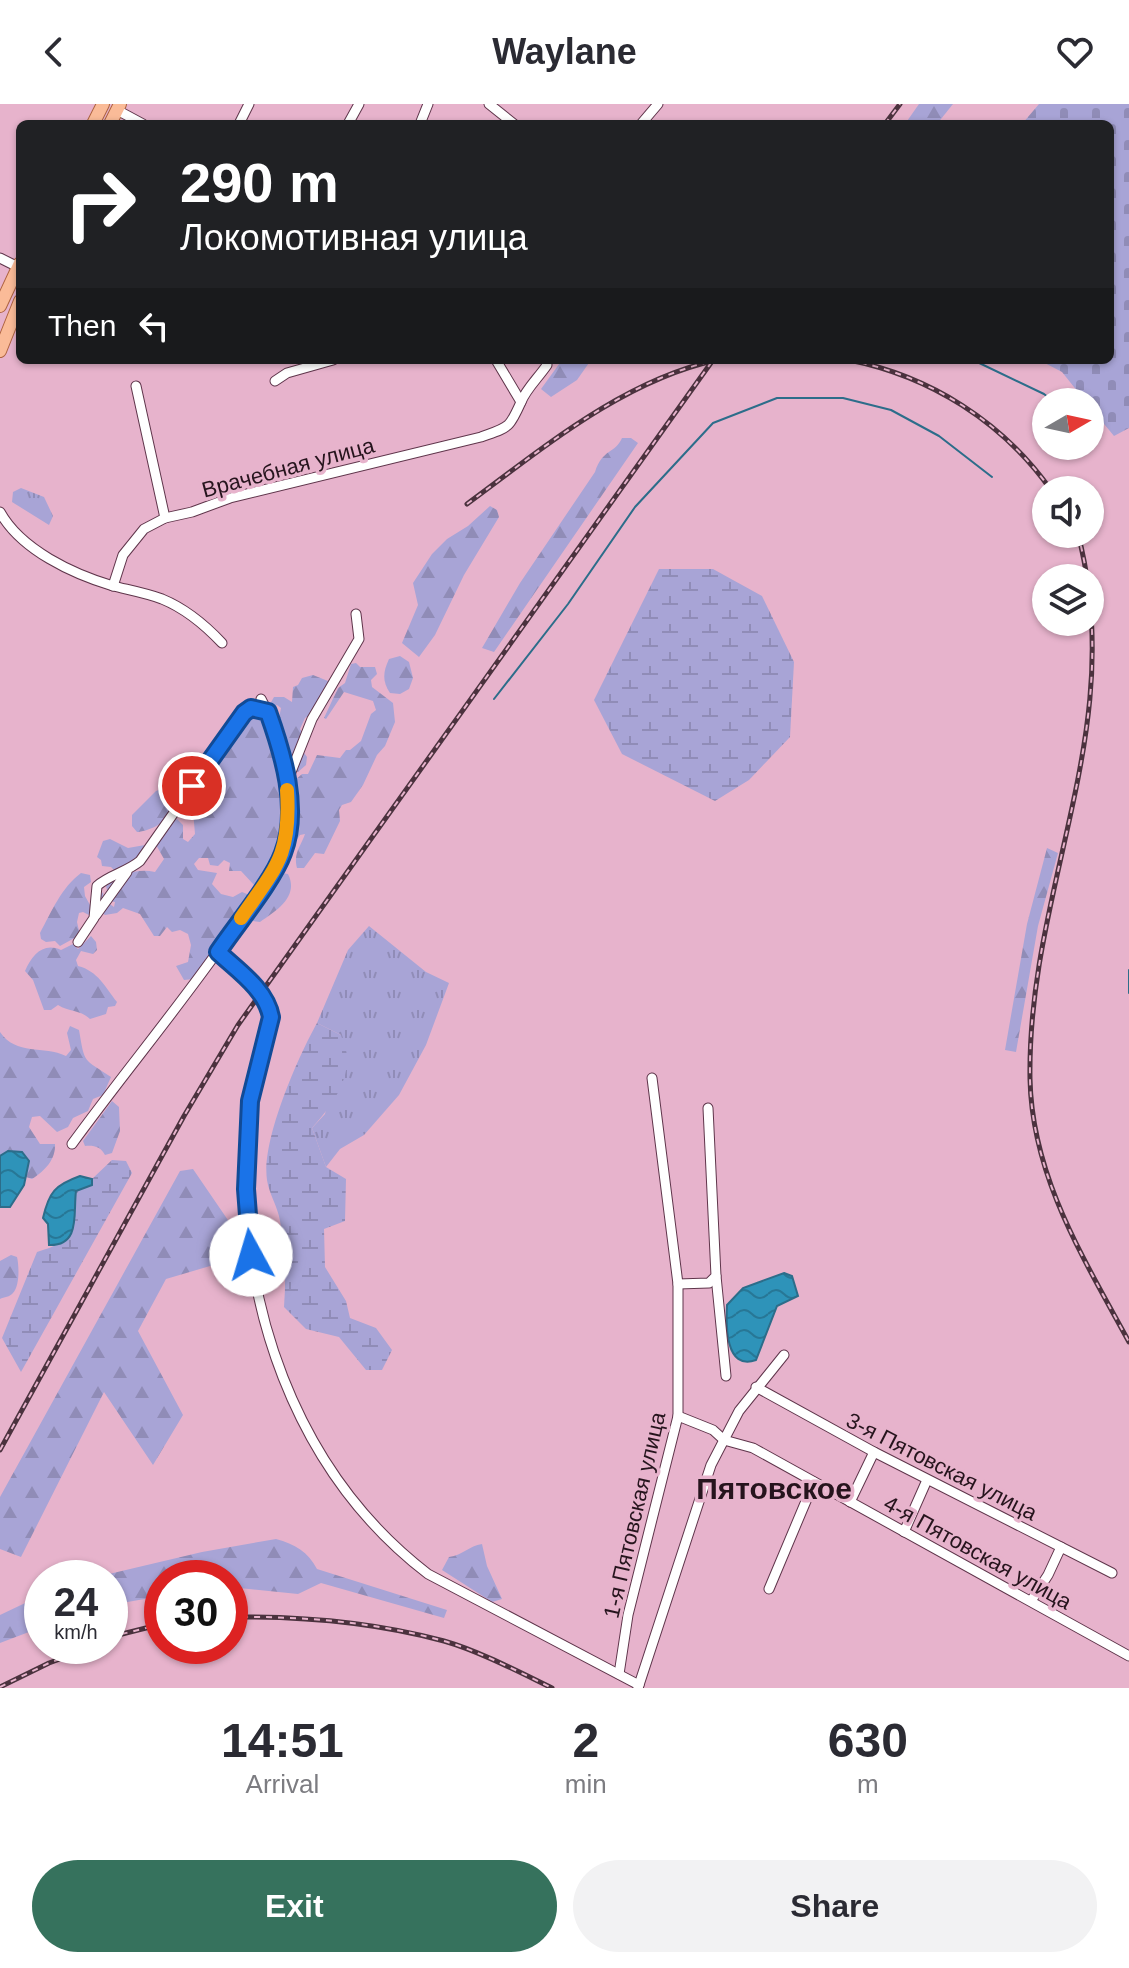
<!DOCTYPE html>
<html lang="en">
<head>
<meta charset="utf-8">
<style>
	:root { --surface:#fff; --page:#f2f2f3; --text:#2b2b33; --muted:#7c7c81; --accent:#36725d }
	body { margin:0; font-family:Helvetica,sans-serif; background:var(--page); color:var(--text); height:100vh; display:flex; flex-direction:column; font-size:30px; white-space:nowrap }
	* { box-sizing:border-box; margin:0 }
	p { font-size:26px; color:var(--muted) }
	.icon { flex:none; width:44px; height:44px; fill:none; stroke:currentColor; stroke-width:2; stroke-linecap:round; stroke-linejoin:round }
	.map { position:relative; height:1584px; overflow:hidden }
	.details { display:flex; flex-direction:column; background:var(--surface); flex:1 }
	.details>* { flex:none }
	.banner { position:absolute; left:16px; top:16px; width:1098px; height:244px; border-radius:12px; box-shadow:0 2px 6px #0004; background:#202124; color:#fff; overflow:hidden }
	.needle { width:52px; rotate:81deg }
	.controls { position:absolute; left:1032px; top:284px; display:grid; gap:16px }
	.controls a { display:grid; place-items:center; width:72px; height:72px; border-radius:50%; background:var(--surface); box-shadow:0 2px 6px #0004; font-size:40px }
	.speed { position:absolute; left:24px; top:1456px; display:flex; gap:16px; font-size:40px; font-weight:700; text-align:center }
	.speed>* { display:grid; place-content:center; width:104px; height:104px; border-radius:50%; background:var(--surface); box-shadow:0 2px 6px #0004; line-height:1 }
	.speed small { font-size:20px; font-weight:400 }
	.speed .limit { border:12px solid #d22; background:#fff; color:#111 }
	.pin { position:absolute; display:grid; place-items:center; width:68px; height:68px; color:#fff; margin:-34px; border:4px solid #fff; border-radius:50%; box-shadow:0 2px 8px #0007 }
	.me { position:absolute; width:88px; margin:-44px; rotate:354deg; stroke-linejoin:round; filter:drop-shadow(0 0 6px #0008) }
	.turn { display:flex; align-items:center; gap:28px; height:168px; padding:0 32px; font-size:36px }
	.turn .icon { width:104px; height:104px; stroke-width:2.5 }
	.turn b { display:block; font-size:56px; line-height:68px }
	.then { display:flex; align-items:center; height:76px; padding:0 32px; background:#0003; gap:16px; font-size:30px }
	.eta { display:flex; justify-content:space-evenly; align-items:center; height:136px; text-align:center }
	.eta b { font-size:48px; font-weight:700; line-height:56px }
	.action { display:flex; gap:16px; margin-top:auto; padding:16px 32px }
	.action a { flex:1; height:92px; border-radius:48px; background:var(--accent); color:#fff; font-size:32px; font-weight:700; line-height:92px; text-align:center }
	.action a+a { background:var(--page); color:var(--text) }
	header { display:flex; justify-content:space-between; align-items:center; height:104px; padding:0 32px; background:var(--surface); font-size:36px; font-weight:700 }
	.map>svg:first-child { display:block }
</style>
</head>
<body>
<header><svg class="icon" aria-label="back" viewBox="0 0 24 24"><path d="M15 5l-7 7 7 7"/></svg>Waylane<svg class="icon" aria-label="heart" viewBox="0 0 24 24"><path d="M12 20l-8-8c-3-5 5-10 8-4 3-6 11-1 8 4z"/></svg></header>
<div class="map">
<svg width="1129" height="1584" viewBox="0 0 1129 1584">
	<defs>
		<pattern id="grass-tufts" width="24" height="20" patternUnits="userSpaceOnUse" patternTransform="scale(2)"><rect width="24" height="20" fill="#a8a4d6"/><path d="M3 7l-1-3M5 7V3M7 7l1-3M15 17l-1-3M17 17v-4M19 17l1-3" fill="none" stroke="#908cb7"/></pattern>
		<pattern id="forest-firs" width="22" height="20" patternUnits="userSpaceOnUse" patternTransform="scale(2)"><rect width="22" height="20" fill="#a8a4d6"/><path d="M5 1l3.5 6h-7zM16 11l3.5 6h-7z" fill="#908cb7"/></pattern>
		<pattern id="wetland-marsh" width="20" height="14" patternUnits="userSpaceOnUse" patternTransform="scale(2)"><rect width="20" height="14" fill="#a8a4d6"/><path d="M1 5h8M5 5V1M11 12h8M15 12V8" fill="none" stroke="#908cb7"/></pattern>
		<pattern id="cemetery-stones" width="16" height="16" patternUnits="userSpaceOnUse" patternTransform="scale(2)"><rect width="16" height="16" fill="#a8a4d6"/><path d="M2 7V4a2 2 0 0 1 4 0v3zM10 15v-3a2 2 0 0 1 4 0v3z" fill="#908cb7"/></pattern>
		<pattern id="water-waves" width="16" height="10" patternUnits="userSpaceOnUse" patternTransform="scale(2)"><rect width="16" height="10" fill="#2e93b9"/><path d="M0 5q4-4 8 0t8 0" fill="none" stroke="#277796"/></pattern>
	</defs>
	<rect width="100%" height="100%" fill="#e7b3cc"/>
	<g fill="url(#grass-tufts)">
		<polygon points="21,384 44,393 53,412 49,421 12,398 13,388"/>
		<polygon points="369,822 426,868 449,879 426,941 399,991 364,1031 340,1045 326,1063 312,1024 325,1010 341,931 317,919 348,846"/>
	</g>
	<g fill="url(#forest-firs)">
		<polygon points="919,0 953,0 937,20 905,20"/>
		<polygon points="562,256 591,256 577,276 551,293 541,285"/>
		<path d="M622 334H631L638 339 494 548 482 544 520 479 595 368C603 344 615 350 622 334Z"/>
		<polygon points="490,402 497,406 499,413 464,471 435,531 419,553 402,539 418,501 413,479 432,450 447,435 468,422"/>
		<path d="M400 552 409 558 413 574 409 585 400 590 390 589C382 577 383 568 389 555Z"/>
		<path d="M356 559 360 563H375L377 570 371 576 372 583 393 599 395 618 385 642 377 651 363 681 351 698 342 701 339 706 340 717 324 750 315 749 304 764H297C293 749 301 742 305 730L300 731 296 737C292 725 295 693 294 677L302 670H308L317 651 340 654 346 646H350L361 637 371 610 376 606 373 597 344 588 326 615 324 614 338 584 345 579 351 560Z"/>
		<polygon points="313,571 328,577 331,581 316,607 305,614 300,625 305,632 302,646 307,653 306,661 298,668 291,667 278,619 281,604 277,601 271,604 270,600 274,593 284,593 292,598 293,583 298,581 302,574"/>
		<path d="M256 608C291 625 292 763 254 781L241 767H229L230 759 224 756 218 762 210 761 208 754H199L194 760 198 766 217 769 212 780 221 790 233 793 242 788 247 790 248 795 193 875 184 876 176 862 188 858 191 841 188 830 180 826 172 828 167 823 160 832H154L140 810 123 804 117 809 105 811 99 806 91 812 83 808 79 809 77 818 80 831 60 842 55 837 46 838 41 835 40 829C52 807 61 784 81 769L90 771 91 778 84 783 85 792 90 801H95L103 788 104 796 114 803 115 798 110 797 106 782C121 771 136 764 155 768L164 755 155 739 169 721 177 715 183 721V735L188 738 195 730 193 707 186 698 250 609Z"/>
		<path d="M174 675 189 681 185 689H175C168 698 171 699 169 708 168 719 146 728 137 728L132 722V711L156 687 169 682Z"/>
		<polygon points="110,735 128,744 145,741 146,743 135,756 117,769 111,763 102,762 101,756 97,753 103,737"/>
		<polygon points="1047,744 1058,749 1038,822 1016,948 1005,946 1027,820"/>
		<path d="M282 769 288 770C299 792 278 806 260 818L253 817C252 798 269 782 282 769Z"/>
		<path d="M91 832 96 838 97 846 93 850 81 847 76 856 78 862C98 867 105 883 117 898L115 902 108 903 106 910 90 915C81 906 69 908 58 901L51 906H44L33 876 25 867C32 851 43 838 61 846L73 840 78 845Z"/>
		<path d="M70 922 79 926C85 961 83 954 111 973L103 991 93 995 88 1007 73 1014 68 1023 57 1028 40 1012 32 1013 29 1023 40 1040H55C56 1055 45 1067 32 1075L26 1073 29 1057 8 1047 0 1052V928C16 952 44 941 66 952L71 946 67 929Z"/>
		<path d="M112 997 119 1003 120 1027 112 1049 105 1051C101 1043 94 1041 85 1042L83 1037Z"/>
		<polygon points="193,1065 232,1122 227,1157 166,1175 138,1227 183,1311 153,1361 104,1288 21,1453 0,1445 0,1393 180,1067"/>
		<path d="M11 1151 17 1153C19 1161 20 1182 13 1189 10 1193 4 1193 0 1195V1157Z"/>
		<path d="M276 1435C295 1440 308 1448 317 1465L447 1506 444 1514 321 1479 298 1490 230 1483V1474H162V1492L110 1501V1474H92L202 1448Z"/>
		<path d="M482 1440 487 1462 502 1495 492 1498 442 1466 449 1453C463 1451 469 1442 482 1440Z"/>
		<polygon points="42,1491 42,1523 0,1539 0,1511"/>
	</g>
	<g fill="url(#wetland-marsh)">
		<polygon points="659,465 713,465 762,492 794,558 790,633 749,676 715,697 622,650 594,596"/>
		<path d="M317 919 341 931C343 938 348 948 347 956 347 982 328 1006 312 1024L326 1063 346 1075 345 1117 324 1125 325 1163 346 1197 350 1214 376 1224 392 1246 382 1266H366L339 1233 306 1225 284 1203C286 1174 286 1145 280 1117 278 1103 269 1090 267 1076 261 1037 298 953 317 919Z"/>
		<path d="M112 1056 126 1057 132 1069 21 1268 2 1234 37 1148C81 1135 71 1125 76 1086L92 1081V1075Z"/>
	</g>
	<polygon fill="url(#cemetery-stones)" points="1039,0 1129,0 1129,324 1114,332 1090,303 1090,298 1086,298 1062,268 1039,256 1110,256 1110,20 1022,20"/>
	<g fill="url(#water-waves)" stroke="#2c6d8a" stroke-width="2">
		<polygon points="8,1047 22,1048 29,1057 24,1081 10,1103 0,1103 0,1052"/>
		<path d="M80 1072 92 1075V1081L76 1087C73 1109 81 1142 49 1141L48 1120 43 1114C49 1088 55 1081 80 1072Z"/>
		<path d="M784 1169 792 1172 798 1192 777 1202 756 1256C725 1267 726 1221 727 1201L743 1184Z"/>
	</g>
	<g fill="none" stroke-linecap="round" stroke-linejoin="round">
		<g stroke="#2c6d8a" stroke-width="2">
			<polyline points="973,256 1044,290 1054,298"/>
			<polyline points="494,595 568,500 635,403 713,319 777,294 843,294 891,306 939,332 992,373"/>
			<polyline points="1129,866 1129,889"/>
		</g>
		<g stroke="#5f354b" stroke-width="11">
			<g id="minor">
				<polyline points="489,0 514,20"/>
				<polyline points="117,6 143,20"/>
				<polyline points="239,20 249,0"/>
				<polyline points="348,20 359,0"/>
				<polyline points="420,20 428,0"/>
				<polyline points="641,20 658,0"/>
				<polyline points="0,154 18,163"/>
				<polyline points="496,256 521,298"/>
				<polyline points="275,277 287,269 333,256"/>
				<polyline points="136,282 165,414"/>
				<path d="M0 408C21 446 73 470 113 482 129 486 146 489 162 495 184 504 206 522 222 539"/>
				<path d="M113 482 123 451 144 425 165 414 192 408 230 394 481 333C509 323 509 325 521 298 526 285 539 273 547 261"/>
				<polyline points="287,678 312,615 359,535 356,510"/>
				<polyline points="96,811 127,768"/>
				<path d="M78 838 94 814 97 782C109 771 127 768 140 757L244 609 251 604 268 608"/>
				<path d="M218 848C234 864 263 883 270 906 275 923 255 974 251 994 248 1005 248 1018 247 1030 235 1195 295 1368 428 1470L639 1581"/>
				<path d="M72 1040C126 966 185 896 237 820 252 798 274 774 283 749 299 706 283 634 261 595"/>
				<polyline points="716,1172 726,1272"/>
				<polyline points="678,1180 709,1179 716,1172 708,1004"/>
				<polyline points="756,1283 874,1348 1112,1469"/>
				<polyline points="678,1312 713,1326 724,1336 753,1344 1129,1552"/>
				<polyline points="850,1398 874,1348"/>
				<polyline points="904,1428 927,1376"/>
				<polyline points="769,1485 814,1378"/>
				<polyline points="1031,1497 1048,1471 1061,1443"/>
				<polyline points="619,1570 628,1511 678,1312 678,1180 652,974"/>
				<polyline points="638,1584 711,1361 739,1307 784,1251"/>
			</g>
		</g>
		<g stroke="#ae6340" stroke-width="14">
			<g id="major">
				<polyline points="93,20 103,0"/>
				<polyline points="110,20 120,0"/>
				<polyline points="0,202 20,159"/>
				<polyline points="0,247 20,197"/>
			</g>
		</g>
		<use href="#minor" stroke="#fff" stroke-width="9"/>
		<use href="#major" stroke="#fabb98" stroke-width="12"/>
		<g stroke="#4b323e" stroke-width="5">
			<g id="rail">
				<polyline points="885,20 900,0"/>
				<path d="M849 256C930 272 1003 318 1051 386"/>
				<path d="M467 400C543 344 624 276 717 256"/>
				<path d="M1078 430C1129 626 1027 783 1030 975 1032 1073 1084 1155 1129 1238"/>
				<polyline points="0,1346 184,1012 238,921 713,256"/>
				<path d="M230 1513C303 1512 374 1518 444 1537 479 1547 519 1568 552 1584"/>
				<polyline points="110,1533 162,1520"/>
				<polyline points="0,1583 49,1559 95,1542"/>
			</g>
		</g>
		<use href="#rail" stroke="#e7b3cc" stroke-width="2" stroke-dasharray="6" stroke-linecap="butt"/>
	</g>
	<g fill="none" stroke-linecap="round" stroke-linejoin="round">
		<g stroke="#114b97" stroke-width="20">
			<path id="route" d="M192 682 244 609 251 604 268 608C283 650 300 705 283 749 273 777 236 821 218 848 237 866 266 885 271 913L250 997 246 1085 251 1151"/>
		</g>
		<use href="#route" stroke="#1a73e8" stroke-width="14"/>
		<path stroke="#f59e0b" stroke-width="14" d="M241 814C277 762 291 751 287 686"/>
	</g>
	<g text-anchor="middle" stroke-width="7" stroke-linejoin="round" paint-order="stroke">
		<g font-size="22" fill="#26141d" stroke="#e7b3cc">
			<text transform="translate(288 363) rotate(-15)" y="8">Врачебная улица</text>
			<text transform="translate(942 1362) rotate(27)" y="8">3-я Пятовская улица</text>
			<text transform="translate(634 1411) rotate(-77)" y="8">1-я Пятовская улица</text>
			<text transform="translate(978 1448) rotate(29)" y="8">4-я Пятовская улица</text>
		</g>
		<g font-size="30" font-weight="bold" fill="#26141d" stroke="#e7b3cc">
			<text x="774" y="1395">Пятовское</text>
		</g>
	</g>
</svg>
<div class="controls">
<a><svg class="needle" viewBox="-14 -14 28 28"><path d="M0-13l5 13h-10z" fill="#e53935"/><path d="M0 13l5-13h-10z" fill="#7c7c81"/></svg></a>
<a><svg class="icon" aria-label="sound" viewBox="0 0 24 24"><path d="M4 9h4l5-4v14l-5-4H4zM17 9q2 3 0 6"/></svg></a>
<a><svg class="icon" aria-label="layers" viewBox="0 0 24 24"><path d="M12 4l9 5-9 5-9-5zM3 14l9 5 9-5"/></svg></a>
</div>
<div class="speed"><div>24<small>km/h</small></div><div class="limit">30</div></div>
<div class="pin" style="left:192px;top:682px;background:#d93025"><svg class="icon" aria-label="arrive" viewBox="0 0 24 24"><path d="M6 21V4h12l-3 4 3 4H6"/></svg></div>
<svg class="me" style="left:251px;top:1151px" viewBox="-20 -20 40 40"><circle r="19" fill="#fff"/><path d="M0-13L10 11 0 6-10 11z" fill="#1a73e8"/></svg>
<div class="banner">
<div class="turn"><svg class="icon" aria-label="right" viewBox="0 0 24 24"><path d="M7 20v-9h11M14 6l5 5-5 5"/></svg><div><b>290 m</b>Локомотивная улица</div></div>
<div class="then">Then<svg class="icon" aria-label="left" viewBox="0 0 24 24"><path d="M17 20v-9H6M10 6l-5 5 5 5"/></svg></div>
</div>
</div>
<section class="details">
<div class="eta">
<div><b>14:51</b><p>Arrival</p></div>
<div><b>2</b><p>min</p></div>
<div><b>630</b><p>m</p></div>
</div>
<div class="action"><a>Exit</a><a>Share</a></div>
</section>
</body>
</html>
